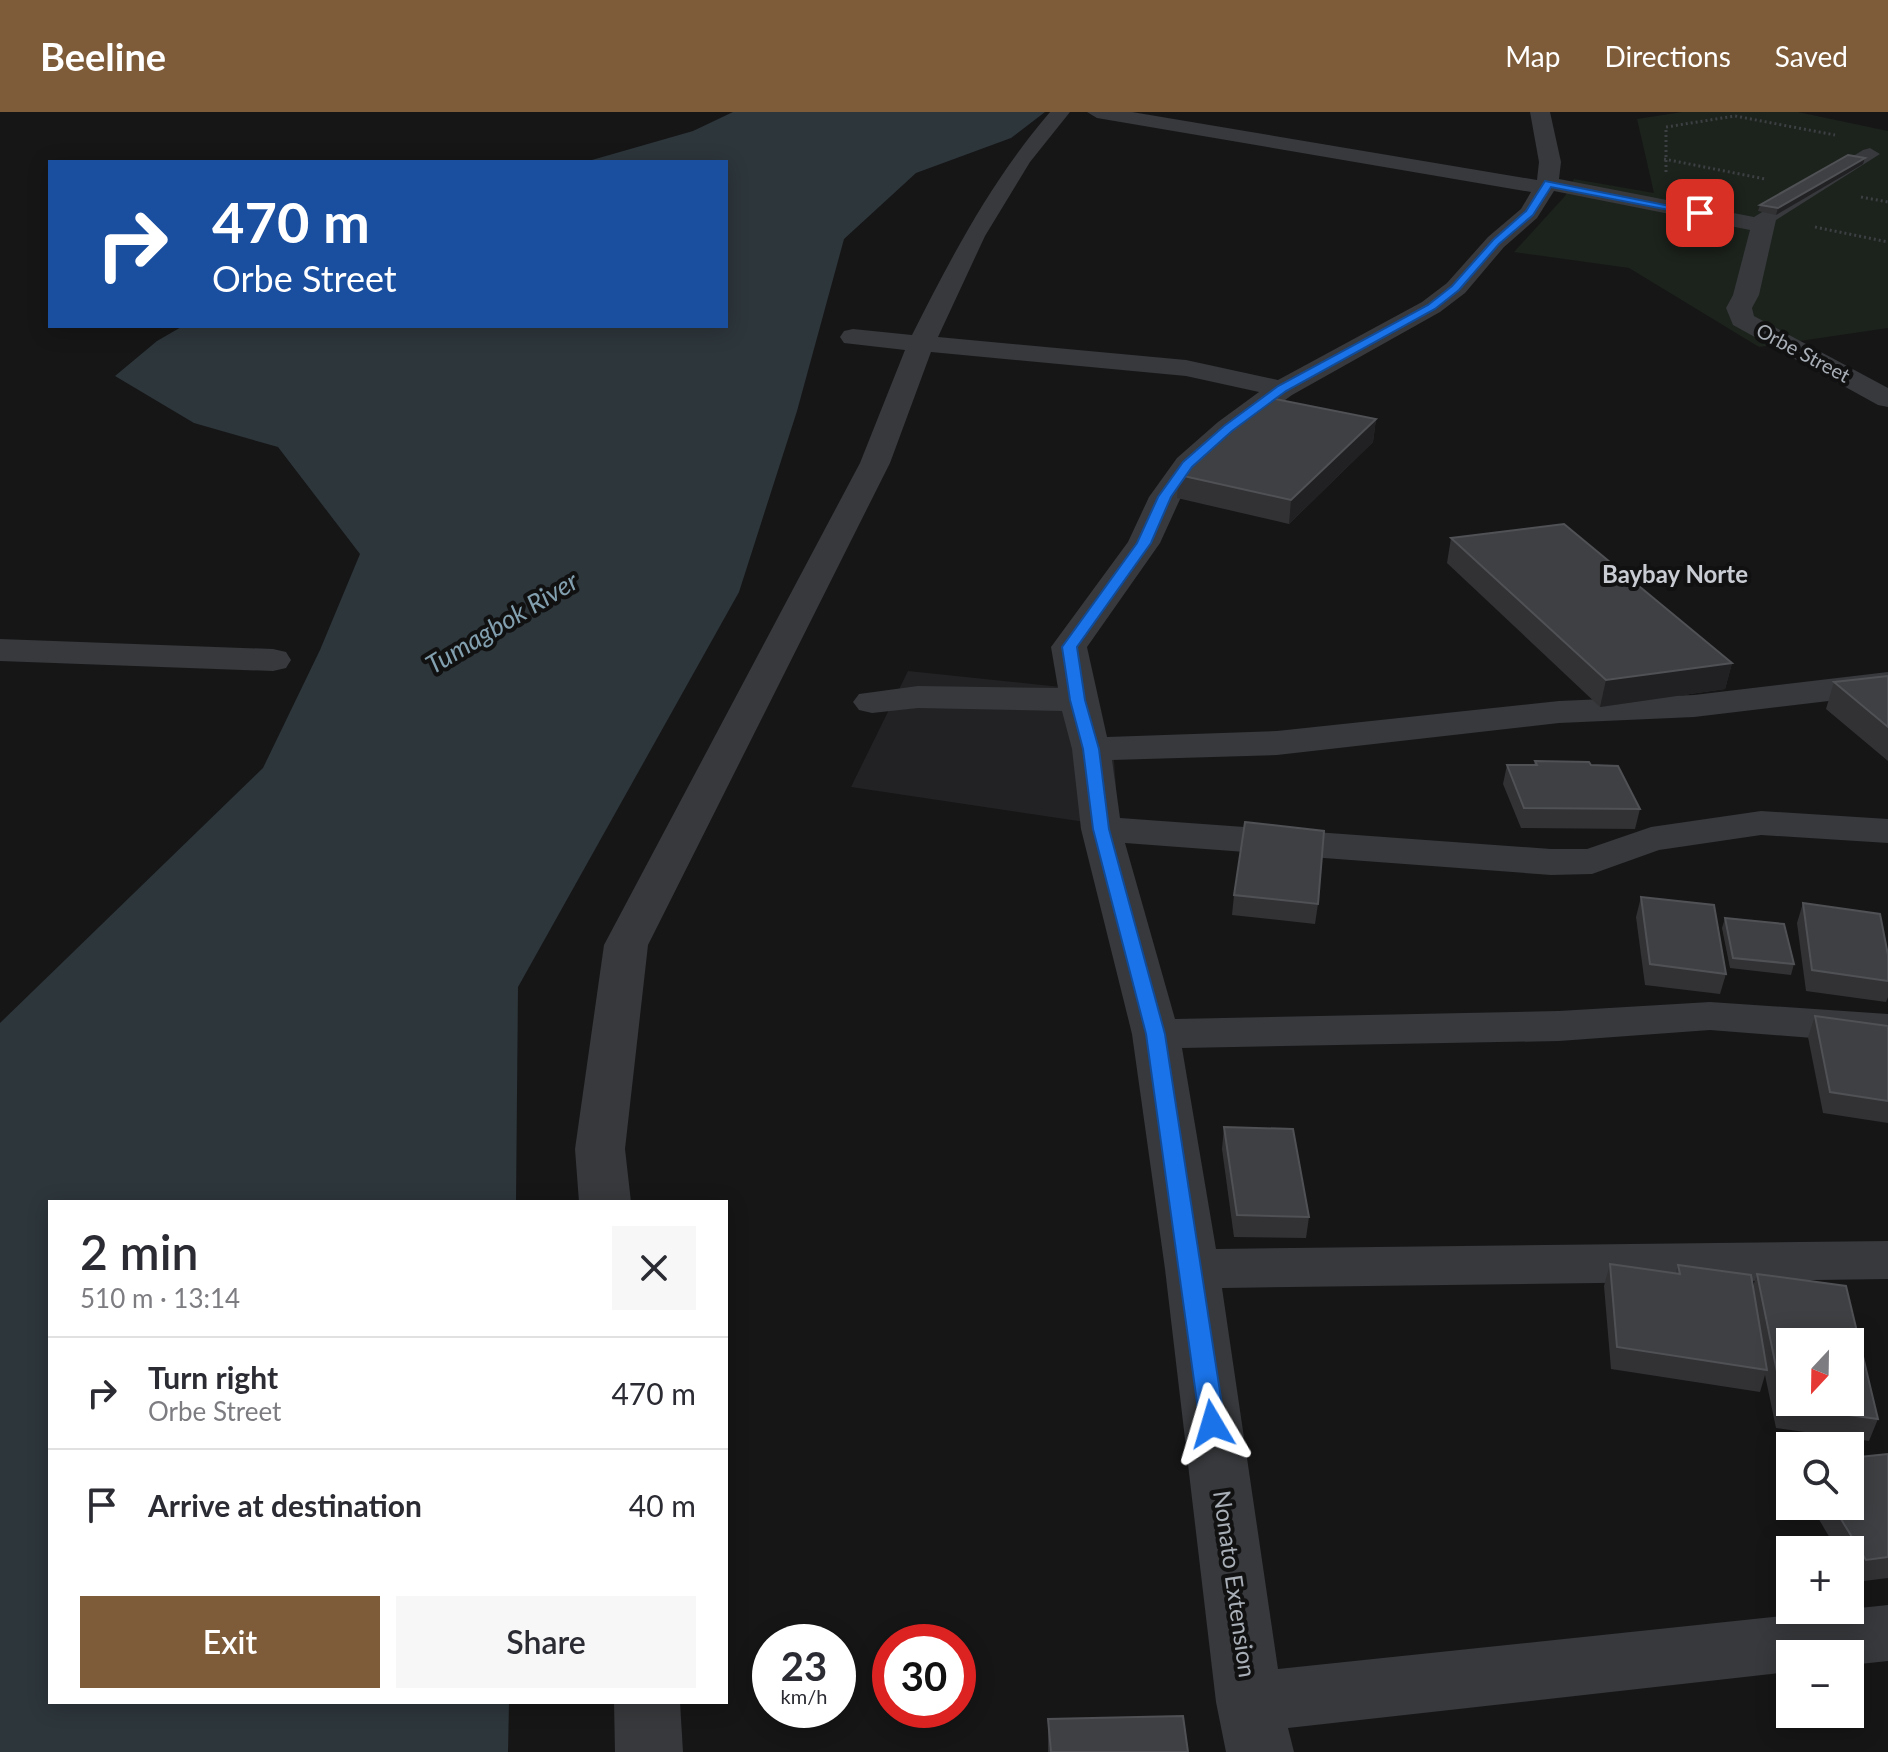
<!DOCTYPE html>
<html lang="en">
<head>
<meta charset="utf-8">
<style>
	:root { --surface:#fff; --page:#f7f7f7; --text:#2b2b33; --muted:#7c7c81; --line:#e1e1e2; --accent:#7f5c39 }
	body { margin:0; font-family:Lato,sans-serif; background:var(--page); color:var(--text); height:100vh; display:flex; flex-direction:column; font-size:30px; white-space:nowrap }
	* { box-sizing:border-box; margin:0 }
	p { font-size:26px; color:var(--muted) }
	.icon { flex:none; width:44px; height:44px; fill:none; stroke:currentColor; stroke-width:2; stroke-linecap:round; stroke-linejoin:round }
	.map { position:relative; flex:1; overflow:hidden }
	.side { position:absolute; left:48px; top:1088px; width:680px; height:504px; display:flex; flex-direction:column; background:var(--surface); border-radius:0px; box-shadow:0 4px 20px #0003 }
	.side>* { flex:none }
	.top-card { position:absolute; left:48px; top:48px; width:680px; height:168px; border-radius:0px; box-shadow:0 4px 20px #0003; background:#1a4fa0; color:#fff; overflow:hidden }
	.needle { width:52px; rotate:202deg }
	.buttons { position:absolute; left:1776px; top:1216px; display:grid; gap:16px }
	.buttons a { display:grid; place-items:center; width:88px; height:88px; border-radius:0px; background:var(--surface); box-shadow:0 4px 20px #0003; font-size:40px }
	.speed { position:absolute; left:752px; top:1512px; display:flex; gap:16px; font-size:40px; font-weight:700; text-align:center }
	.speed>* { display:grid; place-content:center; width:104px; height:104px; border-radius:50%; background:var(--surface); box-shadow:0 4px 20px #0003; line-height:1 }
	.speed small { font-size:20px; font-weight:400 }
	.speed .limit { border:12px solid #d22; background:#fff; color:#111 }
	.pin { position:absolute; display:grid; place-items:center; width:68px; height:68px; color:#fff; margin:-34px; border-radius:16px; box-shadow:0 4px 12px #0006 }
	.me { position:absolute; width:88px; margin:-44px; rotate:353deg; stroke-linejoin:round; filter:drop-shadow(0 0 6px #0008) }
	.turn { display:flex; align-items:center; gap:28px; height:168px; padding:0 32px; font-size:36px }
	.turn .icon { width:104px; height:104px; stroke-width:2.5 }
	.turn b { display:block; font-size:56px; line-height:68px }
	.round { display:grid; place-items:center; flex:none; width:84px; height:84px; border-radius:0px; background:var(--page) }
	.head { display:flex; align-items:center; justify-content:space-between; height:136px; padding:0 32px }
	h1 { font-size:48px; font-weight:600; line-height:60px }
	.button { display:flex; gap:16px; margin-top:auto; padding:16px 32px }
	.button a { flex:1; height:92px; border-radius:0px; background:var(--accent); color:#fff; font-size:32px; font-weight:600; line-height:92px; text-align:center }
	.button a+a { background:var(--page); color:var(--text) }
	ul { padding:0; list-style:none }
	li { display:flex; align-items:center; gap:24px; height:112px; padding:0 32px; border-top:2px solid var(--line) }
	li div { flex:1 }
	li b { display:block; font-size:30px }
	li em { font-style:normal }
	header { display:flex; align-items:center; gap:48px; box-sizing:border-box; height:112px; padding:0 40px; background:var(--accent); color:#fff }
	header strong { font-size:38px }
	nav { display:flex; gap:44px; margin-inline-start:auto; font-size:28px }
	.map>svg:first-child { display:block }
</style>
</head>
<body>
<header>
<strong>Beeline</strong>
<nav><a>Map</a><a>Directions</a><a>Saved</a></nav>
</header>
<div class="map">
<svg width="1888" height="1640" viewBox="0 0 1888 1640">
	<rect width="100%" height="100%" fill="#161617"/>
	<polygon fill="#222224" points="908,559 1080,577 1113,635 1119,715 851,675"/>
	<polygon fill="#1c221c" points="1682,0 1798,0 1888,19 1888,216 1759,235 1629,156 1514,140 1565,84 1574,67 1654,81 1637,7"/>
	<polygon fill="#2d363b" points="733,0 1045,0 1011,26 916,61 844,127 797,299 739,480 518,875 516,1090 50,1090 50,1590 509,1590 508,1640 0,1640 0,911 263,656 320,538 360,442 278,335 194,311 115,264 157,229 183,214 726,214 726,50 585,50 693,19"/>
	<g fill="none" stroke-linecap="round" stroke-linejoin="round">
		<g stroke="#3d4043" stroke-width="3" stroke-dasharray="2 3" stroke-linecap="butt">
			<polyline points="1664,47 1765,67"/>
			<polyline points="1666,60 1666,15 1735,4 1835,23"/>
			<polyline points="1861,85 1888,90"/>
			<polyline points="1815,115 1888,130"/>
		</g>
		<g fill="#37393c" fill-rule="evenodd">
			<path d="M1050 0H1070L1030 50 985 124 938 225 1186 248 1278 268 1422 190 1447 171 1488 125 1521 97 1531 80 1097 6 1087 0H1132L1537 68 1539 50 1530 0H1550L1561 50 1559 67 1754 105 1863 38 1870 36 1880 42 1776 108 1759 183 1752 196 1754 204 1888 276V295L1878 293 1733 213 1726 196 1733 183 1750 118 1554 79 1537 106 1504 135 1465 181 1440 200 1292 283 1238 322 1199 358 1181 385 1160 431 1087 535 1107 625 1277 619 1559 589 1694 583 1888 560V582L1694 605 1559 611 1277 643 1112 648 1120 706 1551 737H1587L1651 715 1761 699 1888 707V731L1761 723 1659 738 1592 762 1551 763 1125 731 1175 907 1559 899 1710 890 1888 902V932L1710 918 1559 929 1182 936 1216 1137 1888 1129V1167L1222 1176 1278 1557 1888 1493V1549L1850 1553V1542H1790V1560L1288 1616 1294 1640H1226L1216 1590 1165 1157 1132 922 1081 717 1072 637 1062 599 918 596 872 601 859 598 853 590 859 582 918 574 1058 576 1051 535 1128 430 1149 385 1177 346 1218 310 1259 280 1186 264 931 240 890 351 648 833 625 1037 631 1090H579L575 1037 604 833 860 351 905 238 844 231 840 225 844 219 853 217 912 223C953 142 991 69 1050 0Z"/>
			<polygon points="0,527 273,537 286,540 291,548 286,556 273,559 0,549"/>
			<polygon points="614,1590 680,1590 683,1640 615,1640"/>
		</g>
	</g>
	<g fill="#323235">
		<polygon points="1863,52 1776,103 1758,99 1760,93"/>
		<polygon points="1376,307 1373,330 1289,412 1177,386 1179,363"/>
		<polygon points="1451,426 1732,551 1725,577 1600,595 1447,451"/>
		<polygon points="1888,564 1888,649 1826,597 1834,570"/>
		<polygon points="1535,649 1591,653 1640,697 1635,717 1521,716 1503,672 1507,653 1534,653"/>
		<polygon points="1234,783 1318,792 1315,812 1232,803"/>
		<polygon points="1641,785 1726,862 1720,882 1645,873 1636,805"/>
		<polygon points="1803,791 1888,843 1888,885 1886,890 1806,879 1797,811"/>
		<polygon points="1725,806 1794,852 1791,863 1730,856 1722,816"/>
		<polygon points="1815,904 1888,914 1888,1011 1823,1001 1808,925"/>
		<polygon points="1224,1015 1309,1105 1306,1126 1234,1125 1222,1037"/>
		<polygon points="1610,1152 1676,1161 1678,1153 1753,1174 1757,1162 1878,1307 1869,1329 1776,1316 1765,1263 1760,1280 1611,1257 1604,1174"/>
		<polygon points="1888,1342 1888,1466 1856,1470 1850,1460 1850,1438 1837,1438 1811,1394 1850,1394"/>
		<polygon points="1048,1607 1188,1640 1048,1640"/>
	</g>
	<g fill="#212123">
		<polygon points="1865,46 1863,52 1776,103 1778,96"/>
		<polygon points="1376,307 1373,330 1289,412 1291,388"/>
		<polygon points="1732,551 1725,577 1600,595 1606,568"/>
	</g>
	<g fill="#3f4043" stroke="#4f5155" stroke-width="2" fill-rule="evenodd">
		<polygon points="1848,43 1865,46 1778,96 1760,93"/>
		<polygon points="1270,286 1376,307 1291,388 1179,363"/>
		<polygon points="1564,412 1732,551 1606,568 1451,426"/>
		<polygon points="1888,564 1888,615 1834,570"/>
		<polygon points="1535,649 1589,650 1591,653 1618,654 1640,697 1524,696 1507,653 1537,653"/>
		<polygon points="1245,710 1324,719 1318,792 1234,783"/>
		<polygon points="1641,785 1714,793 1726,862 1650,852"/>
		<polygon points="1803,791 1880,802 1888,843 1888,869 1812,858"/>
		<polygon points="1725,806 1784,812 1794,852 1733,846"/>
		<polygon points="1815,904 1888,914 1888,989 1830,980"/>
		<polygon points="1224,1015 1293,1017 1309,1105 1237,1103"/>
		<polygon points="1610,1152 1680,1162 1678,1153 1751,1163 1767,1258 1617,1235"/>
		<path d="M1757 1162 1846 1174 1878 1307 1784 1294ZM1790 1230H1850V1290H1790Z"/>
		<polygon points="1888,1342 1888,1445 1866,1448 1833,1394 1850,1394 1850,1346"/>
		<polygon points="1183,1604 1188,1640 1051,1640 1048,1607"/>
	</g>
	<polygon fill="#1a73e8" stroke="#114b97" stroke-width="2" points="1545,69 1705,101 1700,104 1551,75 1533,103 1499,132 1459,178 1435,197 1286,279 1232,319 1192,355 1171,385 1151,431 1077,535 1085,588 1099,637 1109,717 1165,922 1225,1312 1221,1319 1212,1321 1204,1319 1200,1312 1146,922 1093,717 1083,637 1070,588 1062,535 1137,431 1158,385 1183,350 1224,314 1278,274 1428,193 1452,174 1493,128 1526,99"/>
	<g text-anchor="middle" stroke-width="8" stroke-linejoin="round" paint-order="stroke">
		<g font-size="20" fill="#a9afb7" stroke="#111112">
			<text transform="translate(1803 241) rotate(28)" y="7">Orbe Street</text>
		</g>
		<g font-size="24" font-weight="bold" fill="#c9cdd3" stroke="#111112">
			<text x="1675" y="471">Baybay Norte</text>
		</g>
		<g font-size="24" fill="#a9afb7" stroke="#111112">
			<text transform="translate(1234 1472) rotate(82)" y="8">Nonato Extension</text>
		</g>
		<g font-size="26" font-style="italic" fill="#82a0af" stroke="#111112">
			<text transform="translate(502 511) rotate(-31)" y="9">Tumagbok River</text>
		</g>
	</g>
</svg>
<div class="buttons">
<a><svg class="needle" viewBox="-14 -14 28 28"><path d="M0-13l5 13h-10z" fill="#e53935"/><path d="M0 13l5-13h-10z" fill="#7c7c81"/></svg></a>
<a><svg class="icon" aria-label="search" viewBox="0 0 24 24"><circle cx="10" cy="10" r="6"/><path d="M15 15l6 6"/></svg></a>
<a>+</a>
<a>−</a>
</div>
<div class="speed"><div>23<small>km/h</small></div><div class="limit">30</div></div>
<div class="pin" style="left:1700px;top:101px;background:#d93025"><svg class="icon" aria-label="arrive" viewBox="0 0 24 24"><path d="M6 21V4h12l-3 4 3 4H6"/></svg></div>
<svg class="me" style="left:1212px;top:1312px" viewBox="-20 -20 40 40"><path d="M0-17L14 15 0 8-14 15z" fill="#1a73e8" stroke="#fff" stroke-width="4"/></svg>
<div class="top-card">
<div class="turn"><svg class="icon" aria-label="right" viewBox="0 0 24 24"><path d="M7 20v-9h11M14 6l5 5-5 5"/></svg><div><b>470 m</b>Orbe Street</div></div>
</div>
<section class="side">
<div class="head"><div><h1>2 min</h1><p>510 m · 13:14</p></div><a class="round"><svg class="icon" aria-label="close" viewBox="0 0 24 24"><path d="M6 6l12 12M18 6L6 18"/></svg></a></div>
<ul>
<li><svg class="icon" aria-label="right" viewBox="0 0 24 24"><path d="M7 20v-9h11M14 6l5 5-5 5"/></svg><div><b>Turn right</b><p>Orbe Street</p></div><em>470 m</em></li>
<li><svg class="icon" aria-label="arrive" viewBox="0 0 24 24"><path d="M6 21V4h12l-3 4 3 4H6"/></svg><div><b>Arrive at destination</b></div><em>40 m</em></li>
</ul>
<div class="button"><a>Exit</a><a>Share</a></div>
</section>
</div>
</body>
</html>
